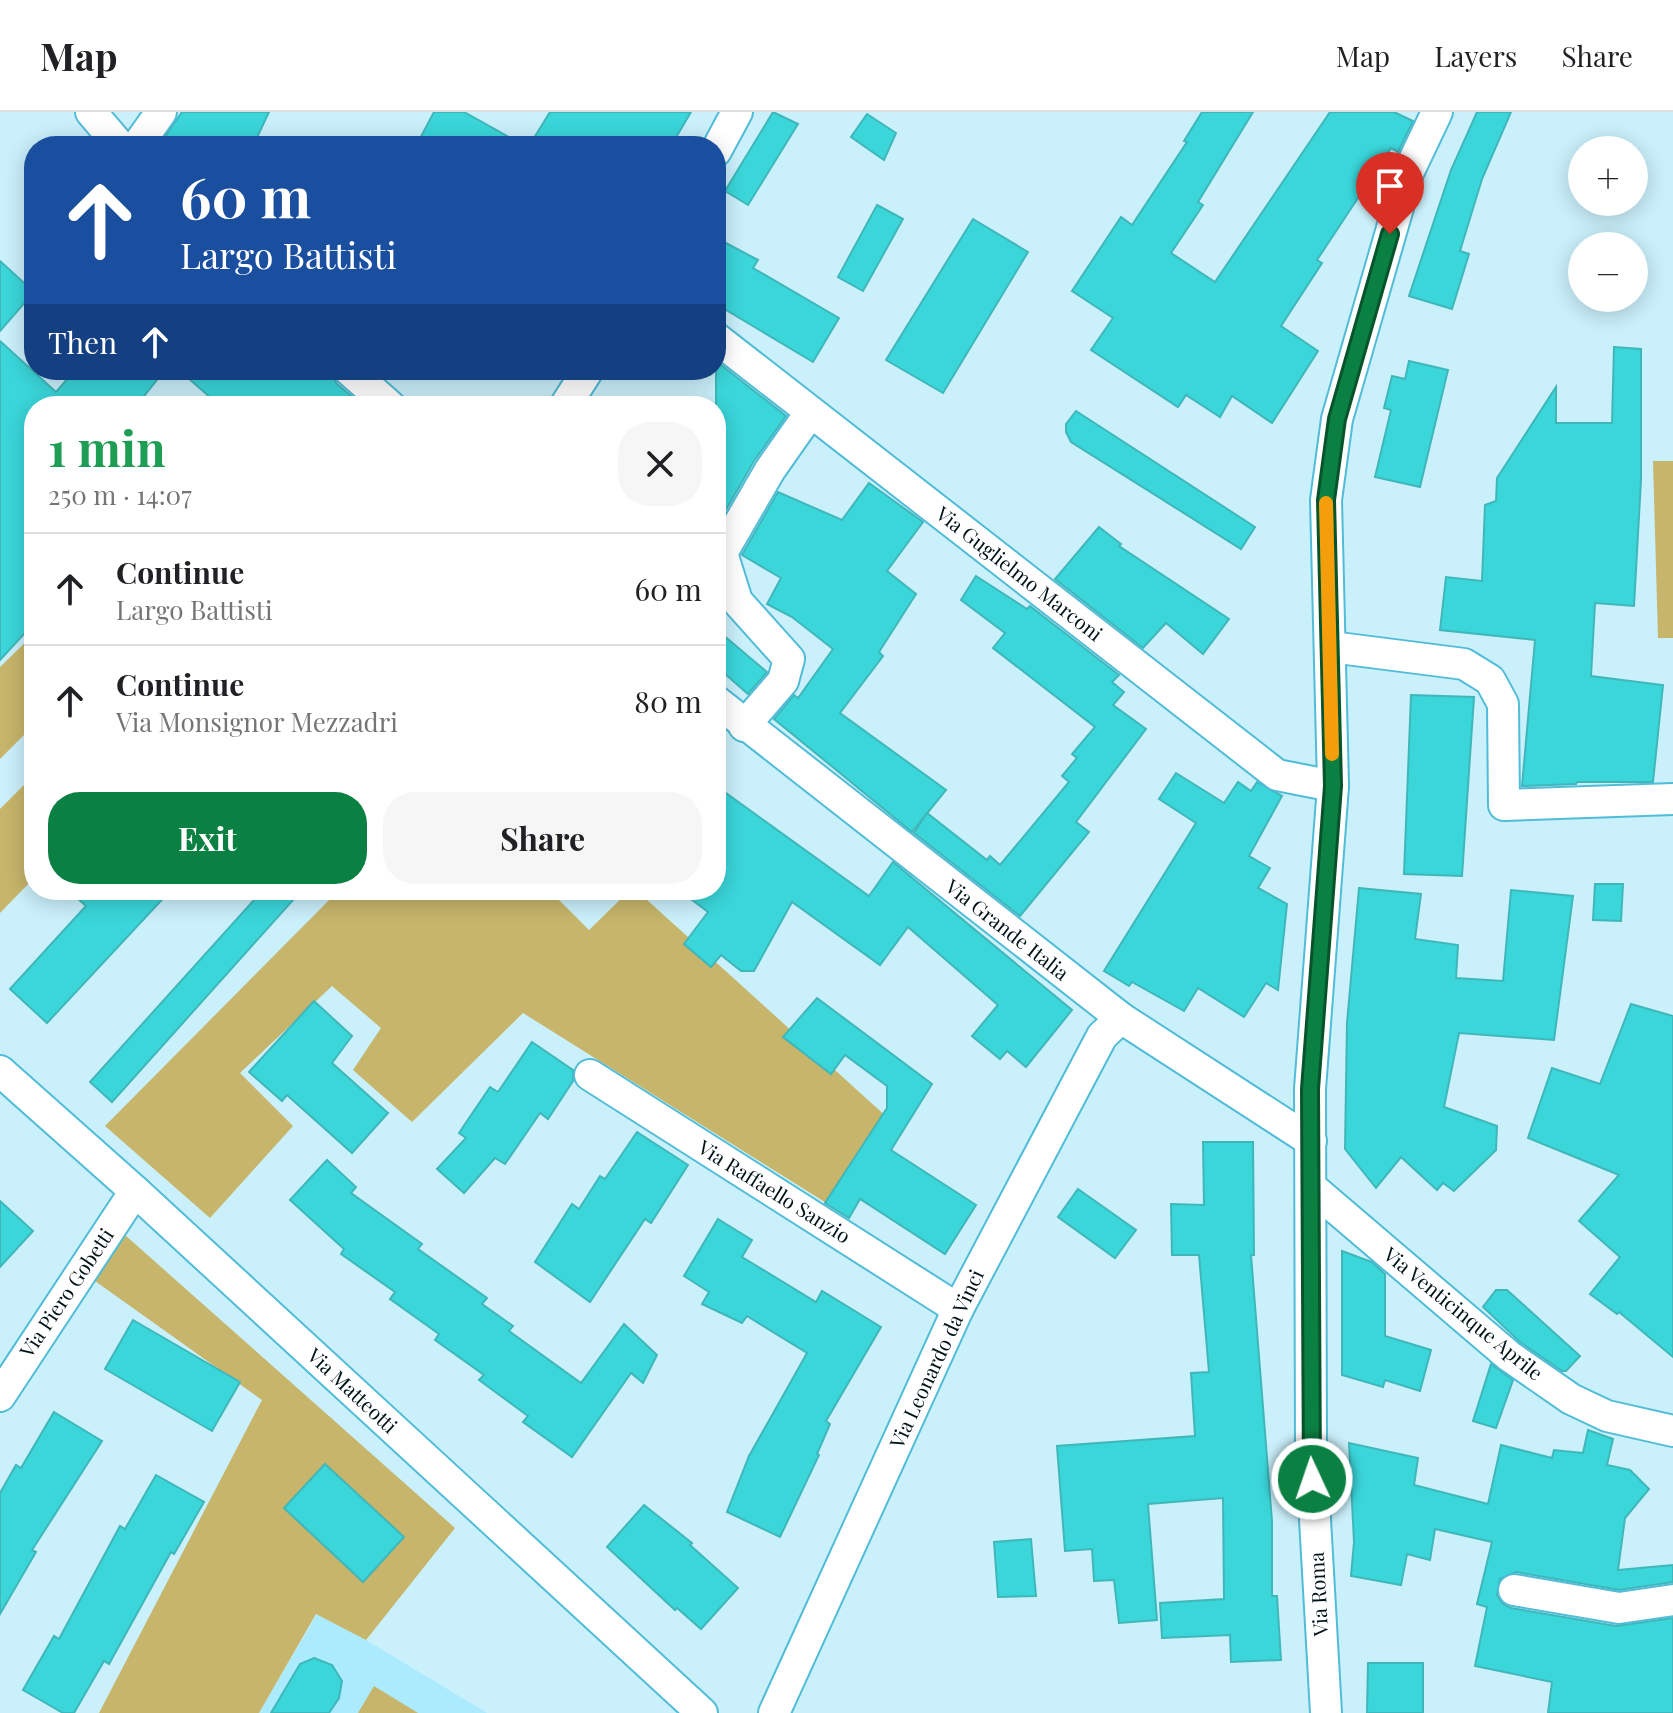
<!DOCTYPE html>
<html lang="en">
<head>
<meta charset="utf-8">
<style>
	:root { --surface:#fff; --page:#f6f6f6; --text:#202124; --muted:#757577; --line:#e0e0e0; --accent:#0b8043 }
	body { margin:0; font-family:"Playfair Display",serif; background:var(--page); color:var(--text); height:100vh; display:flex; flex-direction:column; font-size:30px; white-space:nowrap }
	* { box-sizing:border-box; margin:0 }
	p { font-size:26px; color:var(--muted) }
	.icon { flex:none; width:44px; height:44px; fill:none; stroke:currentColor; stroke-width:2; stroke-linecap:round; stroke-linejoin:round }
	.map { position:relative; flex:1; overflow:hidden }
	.side { position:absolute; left:24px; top:284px; width:702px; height:504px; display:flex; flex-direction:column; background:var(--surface); border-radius:32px; box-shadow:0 4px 20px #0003 }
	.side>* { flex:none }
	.top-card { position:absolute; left:24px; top:24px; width:702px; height:244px; border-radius:32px; box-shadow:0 4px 20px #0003; background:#1a4fa0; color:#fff; overflow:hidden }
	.tools { position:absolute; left:1568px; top:24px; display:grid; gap:16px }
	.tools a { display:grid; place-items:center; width:80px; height:80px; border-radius:50%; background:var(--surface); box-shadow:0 4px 20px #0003; font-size:40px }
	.pin { position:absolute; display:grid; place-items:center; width:68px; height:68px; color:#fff; margin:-82px -34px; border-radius:50% 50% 50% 0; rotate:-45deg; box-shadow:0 0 8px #0007 }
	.pin .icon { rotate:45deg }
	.me { position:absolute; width:88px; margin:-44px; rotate:357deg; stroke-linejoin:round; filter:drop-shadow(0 0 6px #0008) }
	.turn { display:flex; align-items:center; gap:28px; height:168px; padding:0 24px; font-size:36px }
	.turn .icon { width:104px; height:104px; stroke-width:2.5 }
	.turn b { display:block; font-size:56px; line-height:68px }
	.then { display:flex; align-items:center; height:76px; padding:0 24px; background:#0003; gap:16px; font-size:30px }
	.round { display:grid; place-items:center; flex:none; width:84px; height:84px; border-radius:32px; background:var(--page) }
	.summary { display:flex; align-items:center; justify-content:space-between; height:136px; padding:0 24px }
	h1 { font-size:48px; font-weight:700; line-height:60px; color:#1e9e55 }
	.action { display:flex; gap:16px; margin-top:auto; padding:16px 24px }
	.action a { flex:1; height:92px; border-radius:32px; background:var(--accent); color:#fff; font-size:32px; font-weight:700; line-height:92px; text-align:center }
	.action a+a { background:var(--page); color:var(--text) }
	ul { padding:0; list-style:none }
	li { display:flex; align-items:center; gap:24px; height:112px; padding:0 24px; border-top:2px solid var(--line) }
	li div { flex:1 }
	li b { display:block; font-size:30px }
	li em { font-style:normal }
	header { display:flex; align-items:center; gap:48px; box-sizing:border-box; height:112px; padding:0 40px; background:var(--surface); border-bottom:2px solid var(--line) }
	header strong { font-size:38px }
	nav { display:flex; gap:44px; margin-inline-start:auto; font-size:28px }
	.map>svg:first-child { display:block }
</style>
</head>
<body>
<header>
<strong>Map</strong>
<nav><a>Map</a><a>Layers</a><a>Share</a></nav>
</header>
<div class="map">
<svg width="1673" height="1601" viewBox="0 0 1673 1601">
	<rect width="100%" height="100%" fill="#caf0fb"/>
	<polygon fill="#abebfd" points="317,1502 366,1528 487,1601 259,1601"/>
	<g fill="#c6b56a">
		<polygon points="1653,349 1673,349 1673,526 1658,526"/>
		<polygon points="34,522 34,613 0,647 0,555"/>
		<polygon points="34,663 34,766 0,801 0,697"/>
		<polygon points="339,778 549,778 589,818 630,778 636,778 889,1007 836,1097 523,901 412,1010 353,958 381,916 332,874 240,961 293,1014 210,1106 105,1014"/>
		<polygon points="125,1123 455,1416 366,1528 316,1502 259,1601 99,1601 262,1288 88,1164"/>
		<polygon points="374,1574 418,1601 358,1601"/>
	</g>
	<g fill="#3ad6da" stroke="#3fb7ba" stroke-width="2">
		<polygon points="182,0 269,0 254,32 164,26"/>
		<polygon points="434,0 464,0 525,34 416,34"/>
		<polygon points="550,0 691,0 671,34 529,34"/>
		<polygon points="773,0 798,12 748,93 725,79"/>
		<polygon points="1202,0 1253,0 1198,90 1203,93 1171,141 1215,170 1330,0 1394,0 1413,9 1398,40 1391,36 1317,148 1322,151 1281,214 1318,239 1272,311 1232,284 1220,305 1186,283 1178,295 1091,238 1113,206 1072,179 1121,105 1132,113 1187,30 1184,29"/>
		<polygon points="1477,0 1511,0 1482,67 1460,139 1469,142 1452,197 1409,184 1451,58"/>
		<polygon points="867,2 896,21 884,48 851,25"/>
		<polygon points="877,93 903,107 863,179 838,165"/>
		<polygon points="973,107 1028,140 943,281 886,248"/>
		<polygon points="724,130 758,148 753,156 839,206 813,250 716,192 716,145"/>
		<polygon points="0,149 34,180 0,219"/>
		<polygon points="0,229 56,280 75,258 165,258 136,294 34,294 34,511 0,548"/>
		<polygon points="1614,235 1641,237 1641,368 1634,494 1595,491 1591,564 1663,573 1653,670 1577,670 1576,672 1522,674 1535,528 1440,518 1446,465 1482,469 1485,393 1496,389 1497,366 1556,275 1556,311 1612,311"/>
		<polygon points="716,249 786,304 754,349 716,415"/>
		<polygon points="1409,249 1448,258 1420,375 1375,365 1391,298 1384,296 1392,264 1405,267"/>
		<polygon points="179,258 329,258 337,272 363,294 220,294"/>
		<polygon points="1076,299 1255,415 1241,437 1071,330 1066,320 1066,312"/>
		<polygon points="869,371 923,410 887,459 916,482 879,540 883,544 840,601 946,678 912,720 774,607 794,583 798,586 833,537 792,505 767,492 781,466 742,443 778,380 842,408"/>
		<polygon points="1099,415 1121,432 1119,434 1229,507 1203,542 1166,511 1143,536 1055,467"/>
		<polygon points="976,464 1027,497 1030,494 1119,563 1112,570 1124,580 1113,593 1146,617 1076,710 1089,720 1020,804 914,721 927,701 987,748 990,744 1000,753 1069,670 1062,664 1077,646 1072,642 1095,615 993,536 1005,521 961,488"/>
		<polygon points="716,517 767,560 748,582 716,554"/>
		<polygon points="1411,583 1474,585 1462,764 1404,762"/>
		<polygon points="1176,661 1224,691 1238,670 1251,679 1257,670 1282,684 1249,744 1270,756 1258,776 1287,792 1278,878 1266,871 1244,905 1198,876 1184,899 1132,870 1129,874 1104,859 1196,711 1159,687"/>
		<polygon points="726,681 869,784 893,750 1072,898 1026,955 1007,939 1000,947 972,924 998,893 908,815 880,853 792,790 754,859 741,859 721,843 711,855 684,832 708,800 679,778 716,778 716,695"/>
		<polygon points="1595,772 1623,772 1621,809 1593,808"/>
		<polygon points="1359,776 1421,782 1415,827 1458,833 1456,866 1503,869 1511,778 1573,784 1554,928 1459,921 1444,995 1497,1014 1496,1038 1454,1079 1443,1071 1437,1078 1401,1045 1376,1076 1345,1037 1347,911"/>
		<polygon points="68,778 171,778 47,911 10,877 86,794"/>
		<polygon points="263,778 302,778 112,990 90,970"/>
		<polygon points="817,886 932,972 891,1038 976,1093 945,1142 860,1087 849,1106 825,1091 887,996 887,974 845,943 831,962 783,925"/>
		<polygon points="314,889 352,924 332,951 388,1001 352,1041 287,983 282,989 249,960"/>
		<polygon points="1631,892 1673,904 1673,1245 1619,1200 1617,1202 1590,1182 1620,1145 1579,1109 1619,1063 1528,1026 1552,956 1600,972"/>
		<polygon points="532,930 573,958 573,969 548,1007 540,1001 505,1052 495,1046 464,1081 437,1057 466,1026 459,1021 490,975 498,980"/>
		<polygon points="637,1020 688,1053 651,1111 645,1107 590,1190 535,1150 572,1092 579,1097 600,1064 605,1067"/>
		<polygon points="1203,1030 1253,1030 1254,1143 1251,1143 1272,1409 1272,1484 1277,1484 1281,1548 1231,1550 1230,1523 1162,1526 1160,1491 1224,1487 1223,1386 1148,1392 1157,1508 1119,1511 1114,1468 1094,1469 1092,1437 1065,1439 1057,1334 1195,1324 1191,1261 1209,1260 1199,1143 1172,1143 1171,1092 1204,1093"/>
		<polygon points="327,1048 356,1075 351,1081 422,1132 418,1137 487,1186 482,1192 513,1214 509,1219 581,1271 624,1212 657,1243 643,1271 631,1261 572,1345 523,1310 528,1304 479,1268 484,1263 435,1228 439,1222 390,1187 395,1180 341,1142 344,1137 290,1088"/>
		<polygon points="1078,1077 1136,1118 1115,1146 1058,1105"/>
		<polygon points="0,1089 33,1119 0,1155"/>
		<polygon points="718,1107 752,1128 742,1145 816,1190 822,1179 881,1215 826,1309 830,1312 817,1342 819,1343 780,1425 727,1400 749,1344 807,1241 747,1204 742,1211 702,1192 709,1180 684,1164"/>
		<polygon points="1342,1139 1372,1150 1385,1162 1385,1224 1431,1238 1420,1279 1385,1268 1383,1275 1342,1263"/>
		<polygon points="1496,1178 1507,1178 1580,1244 1566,1259 1562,1259 1520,1230 1483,1195"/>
		<polygon points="133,1208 240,1270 212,1319 105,1257"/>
		<polygon points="1491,1252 1513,1268 1496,1316 1473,1309"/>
		<polygon points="54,1300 102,1329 32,1438 36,1440 0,1502 0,1381 16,1353 21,1356"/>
		<polygon points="1588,1318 1613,1327 1607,1353 1630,1358 1649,1377 1625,1406 1618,1458 1673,1453 1673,1470 1619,1478 1516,1460 1500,1467 1497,1483 1502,1491 1511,1496 1616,1514 1673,1506 1673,1601 1548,1601 1552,1570 1475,1554 1487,1495 1477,1492 1492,1430 1435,1417 1430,1448 1407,1442 1401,1473 1351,1464 1354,1430 1349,1331 1418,1346 1414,1373 1488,1392 1501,1333 1552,1346 1554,1338 1583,1341"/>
		<polygon points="325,1352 404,1425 363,1470 284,1396"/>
		<polygon points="156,1363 204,1390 174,1442 171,1440 109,1552 104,1549 74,1601 63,1601 23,1578 54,1524 59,1527 120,1414 125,1417"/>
		<polygon points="644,1393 692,1431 690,1433 738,1476 701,1517 677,1496 675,1498 607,1435"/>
		<polygon points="1031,1427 1036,1484 998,1485 994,1430"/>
		<polygon points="314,1546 332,1553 342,1569 339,1586 329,1601 271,1601 300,1552"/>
		<polygon points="1368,1551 1423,1551 1423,1601 1367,1601"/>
	</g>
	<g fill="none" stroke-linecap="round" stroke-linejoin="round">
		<g stroke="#51bcd7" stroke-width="34">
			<g id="minor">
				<polyline points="91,0 120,34"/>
				<polyline points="137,34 161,0"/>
				<polyline points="716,39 737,0"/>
				<polyline points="716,226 1277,663 1333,674"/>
				<polyline points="349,258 390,294"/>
				<polyline points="565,294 588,258"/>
				<polyline points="1331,535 1464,552 1490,568 1503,592 1504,693 1673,687"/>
				<polyline points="716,589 1121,906 1311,1029"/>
				<polyline points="744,614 783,569 789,547 737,489 722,441 770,358 810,301"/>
				<polyline points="0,959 135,1079 702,1601"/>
				<polyline points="590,963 958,1197"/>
				<polyline points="1311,1075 1509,1244 1571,1287 1607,1304 1673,1319"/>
				<polyline points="0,1284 135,1079"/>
				<polyline points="1514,1478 1619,1496 1673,1488"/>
				<polyline points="774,1601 958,1197 1102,924 1121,906"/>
				<polyline points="1326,1601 1311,1337 1310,977 1333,674 1326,388 1337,307 1408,61 1437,0"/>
			</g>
		</g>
		<use href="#minor" stroke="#fff" stroke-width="30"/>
	</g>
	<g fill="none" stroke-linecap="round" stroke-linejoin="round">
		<g stroke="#07532c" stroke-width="20">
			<polyline id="route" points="1312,1367 1310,977 1333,674 1326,388 1337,307 1390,122"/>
		</g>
		<use href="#route" stroke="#0b8043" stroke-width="14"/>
		<polyline stroke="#f59e0b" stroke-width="14" points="1326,391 1332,642"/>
	</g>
	<g text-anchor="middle" stroke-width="6" stroke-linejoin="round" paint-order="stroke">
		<g font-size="20" fill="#001318" stroke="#fff">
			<text transform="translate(1019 462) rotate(38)" y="7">Via Guglielmo Marconi</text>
			<text transform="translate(1007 818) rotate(38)" y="7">Via Grande Italia</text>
			<text transform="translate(774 1080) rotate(32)" y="7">Via Raffaello Sanzio</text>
			<text transform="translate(67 1181) rotate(-56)" y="7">Via Piero Gobetti</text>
			<text transform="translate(1463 1202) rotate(39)" y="7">Via Venticinque Aprile</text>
			<text transform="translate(937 1247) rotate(-65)" y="7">Via Leonardo da Vinci</text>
			<text transform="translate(352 1279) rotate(43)" y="7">Via Matteotti</text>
			<text transform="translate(1319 1482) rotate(-93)" y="7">Via Roma</text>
		</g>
	</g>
</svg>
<div class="tools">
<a>+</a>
<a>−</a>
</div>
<div class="pin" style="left:1390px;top:122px;background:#d93025"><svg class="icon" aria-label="arrive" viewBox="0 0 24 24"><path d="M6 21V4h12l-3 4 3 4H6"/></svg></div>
<svg class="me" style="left:1312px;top:1367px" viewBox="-20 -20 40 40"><circle r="17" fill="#0b8043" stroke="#fff" stroke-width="3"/><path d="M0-11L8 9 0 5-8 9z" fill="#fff"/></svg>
<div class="top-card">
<div class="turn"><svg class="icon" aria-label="ahead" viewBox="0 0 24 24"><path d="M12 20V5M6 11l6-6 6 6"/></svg><div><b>60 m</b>Largo Battisti</div></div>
<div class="then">Then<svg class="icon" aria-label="ahead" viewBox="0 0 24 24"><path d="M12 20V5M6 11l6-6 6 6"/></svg></div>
</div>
<section class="side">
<div class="summary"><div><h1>1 min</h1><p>250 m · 14:07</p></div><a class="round"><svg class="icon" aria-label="close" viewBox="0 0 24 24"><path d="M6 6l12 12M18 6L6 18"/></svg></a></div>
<ul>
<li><svg class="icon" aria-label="ahead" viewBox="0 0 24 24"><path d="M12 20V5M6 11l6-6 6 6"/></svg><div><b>Continue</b><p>Largo Battisti</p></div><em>60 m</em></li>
<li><svg class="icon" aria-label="ahead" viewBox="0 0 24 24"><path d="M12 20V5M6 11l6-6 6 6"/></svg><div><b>Continue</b><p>Via Monsignor Mezzadri</p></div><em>80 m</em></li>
</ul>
<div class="action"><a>Exit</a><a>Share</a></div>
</section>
</div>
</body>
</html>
